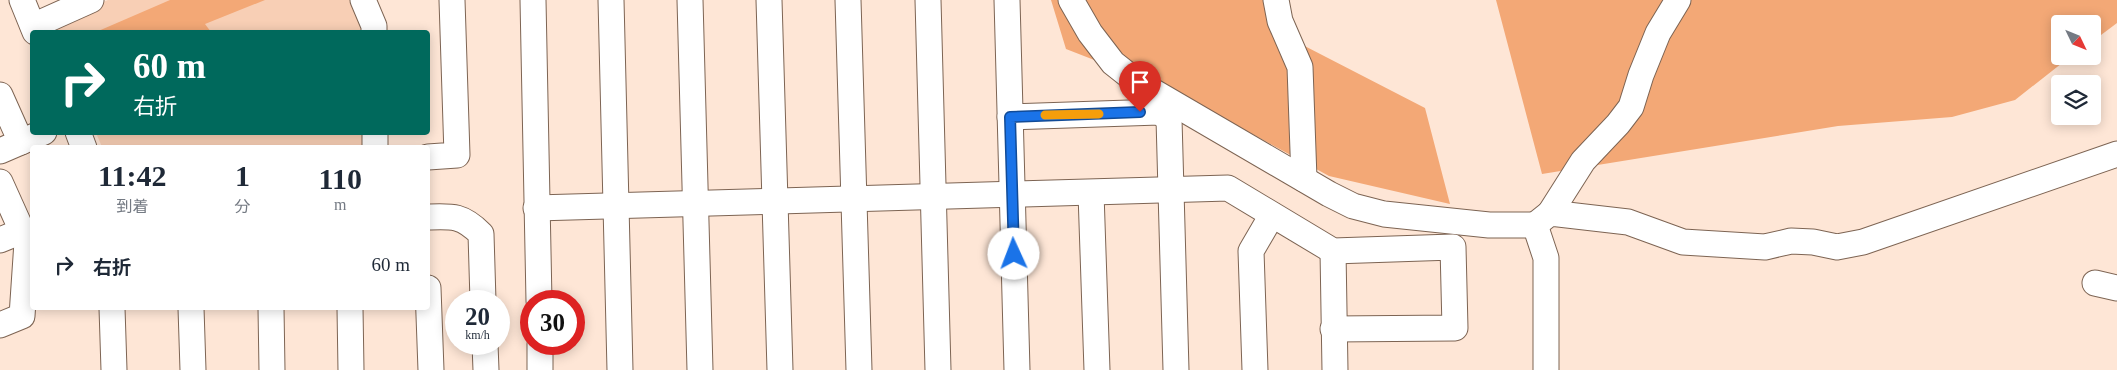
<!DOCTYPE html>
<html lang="ja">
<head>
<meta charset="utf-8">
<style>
	:root { --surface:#fff; --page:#f2f2f3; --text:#1f2937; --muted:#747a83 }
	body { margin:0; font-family:"Times New Roman","Noto Sans JP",serif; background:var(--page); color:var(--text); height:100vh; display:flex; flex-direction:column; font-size:19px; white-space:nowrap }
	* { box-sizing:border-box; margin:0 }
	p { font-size:16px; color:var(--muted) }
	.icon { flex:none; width:28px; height:28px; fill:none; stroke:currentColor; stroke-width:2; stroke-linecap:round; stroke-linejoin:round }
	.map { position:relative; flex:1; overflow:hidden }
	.sheet { position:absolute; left:30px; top:145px; width:400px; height:165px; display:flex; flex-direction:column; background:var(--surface); border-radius:5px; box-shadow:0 2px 12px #0003 }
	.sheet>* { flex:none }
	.top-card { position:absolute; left:30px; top:30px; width:400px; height:105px; border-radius:5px; box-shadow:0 2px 12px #0003; background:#00695c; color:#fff; overflow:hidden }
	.needle { width:32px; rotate:133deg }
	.fabs { position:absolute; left:2051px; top:15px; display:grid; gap:10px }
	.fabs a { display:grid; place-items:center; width:50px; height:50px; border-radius:5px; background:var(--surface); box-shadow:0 2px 12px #0003; font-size:25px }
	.speed { position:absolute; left:445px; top:290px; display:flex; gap:10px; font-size:25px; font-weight:700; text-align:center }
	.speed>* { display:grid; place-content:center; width:65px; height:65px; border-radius:50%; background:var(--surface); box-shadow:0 2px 12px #0003; line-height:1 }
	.speed small { font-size:12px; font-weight:400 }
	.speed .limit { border:8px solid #d22; background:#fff; color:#111 }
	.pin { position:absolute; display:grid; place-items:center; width:42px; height:42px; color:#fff; margin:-51px -21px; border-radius:50% 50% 50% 0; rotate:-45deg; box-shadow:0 0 5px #0007 }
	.pin .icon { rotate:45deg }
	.me { position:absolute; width:55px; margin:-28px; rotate:358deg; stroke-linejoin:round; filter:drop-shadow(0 0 4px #0008) }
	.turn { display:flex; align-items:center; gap:18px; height:105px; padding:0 20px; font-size:22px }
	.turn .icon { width:65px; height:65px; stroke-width:2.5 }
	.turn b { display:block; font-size:35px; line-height:42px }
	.eta { display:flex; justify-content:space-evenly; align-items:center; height:85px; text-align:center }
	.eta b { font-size:30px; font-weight:700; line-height:35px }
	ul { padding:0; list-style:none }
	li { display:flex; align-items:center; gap:15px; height:70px; padding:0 20px }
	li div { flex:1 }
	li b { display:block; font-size:19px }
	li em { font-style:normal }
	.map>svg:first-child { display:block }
</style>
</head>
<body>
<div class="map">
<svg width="2117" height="370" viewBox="0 0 2117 370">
	<rect width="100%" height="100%" fill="#fee6d6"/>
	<g fill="#f8cfb5">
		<polygon points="108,0 352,0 364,32 55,32 52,24"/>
		<polygon points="96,133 367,133 367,147 102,147"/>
	</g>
	<g fill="#f3a876">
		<polygon points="170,0 265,0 205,24 211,32 96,32"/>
		<polygon points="1051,0 1279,0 1293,40 1425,108 1450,204 1329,176 1174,91 1066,49"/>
		<polygon points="1496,0 2117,0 2117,23 2093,41 2092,24 2060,24 2060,56 2071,56 2015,100 1952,117 1838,126 1542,174"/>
	</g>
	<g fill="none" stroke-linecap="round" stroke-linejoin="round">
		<g stroke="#7d6453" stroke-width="27">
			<g id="minor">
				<polyline points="22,0 35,32"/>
				<polyline points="363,0 374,26 374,32"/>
				<polyline points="533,0 539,301"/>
				<polyline points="611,0 620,370"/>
				<polyline points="690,0 700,370"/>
				<polyline points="769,0 780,370"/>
				<polyline points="848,0 859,370"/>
				<polyline points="928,0 938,370"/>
				<polyline points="1007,0 1017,370"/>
				<polyline points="1071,0 1090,33 1113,63 1137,82 1329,194 1353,206 1384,214 1489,225 1535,225 1546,258 1546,370"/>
				<polyline points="1276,0 1280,21 1300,67 1304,179"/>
				<polyline points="33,26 91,0"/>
				<polyline points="0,95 21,142"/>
				<polyline points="1010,117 1159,112 1169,119 1176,370"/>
				<polyline points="78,132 84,148"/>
				<polyline points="375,132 375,148"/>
				<polyline points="0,151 44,132"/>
				<polyline points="428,157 457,155 452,0"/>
				<polyline points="0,182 27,242 22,316 0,325"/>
				<polyline points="1091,193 1097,370"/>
				<polyline points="536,208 1228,188 1333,251 1453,247 1455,328 1333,329"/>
				<polyline points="1550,213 1583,161 1618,124 1631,107 1641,75 1658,33 1678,0"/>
				<path d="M428 217C452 216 462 215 481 234L483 301"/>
				<polyline points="1535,225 1550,213 1628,222 1683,242 1765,247 1791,241 1813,242 1837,247 1863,242 2117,154"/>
				<polyline points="0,240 22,231"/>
				<polyline points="1333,251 1335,370"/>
				<polyline points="2095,283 2117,288"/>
				<polyline points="428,288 431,370"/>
				<polyline points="112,308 114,370"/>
				<polyline points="191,308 193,370"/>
				<polyline points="271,308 272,370"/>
				<polyline points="350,308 351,370"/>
				<polyline points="485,344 486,370"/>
				<polyline points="540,344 540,370"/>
				<polyline points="1255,370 1251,251 1272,215"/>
			</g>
		</g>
		<use href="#minor" stroke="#fff" stroke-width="25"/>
	</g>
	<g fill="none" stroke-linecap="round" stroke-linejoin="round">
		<g stroke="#114b97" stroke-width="12">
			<polyline id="route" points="1014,254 1010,117 1140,112"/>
		</g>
		<use href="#route" stroke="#1a73e8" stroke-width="9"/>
		<polyline stroke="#f59e0b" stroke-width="9" points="1045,115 1099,114"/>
	</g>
</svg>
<div class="fabs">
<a><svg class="needle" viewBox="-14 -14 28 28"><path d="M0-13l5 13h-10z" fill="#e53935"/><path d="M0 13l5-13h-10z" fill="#747a83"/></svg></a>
<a><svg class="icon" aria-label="layers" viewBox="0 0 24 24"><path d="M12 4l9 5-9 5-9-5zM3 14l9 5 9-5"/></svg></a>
</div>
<div class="speed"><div>20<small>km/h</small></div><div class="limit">30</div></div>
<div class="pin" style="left:1140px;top:112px;background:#d93025"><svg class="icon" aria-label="arrive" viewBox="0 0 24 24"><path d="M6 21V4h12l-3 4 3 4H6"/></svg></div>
<svg class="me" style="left:1014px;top:254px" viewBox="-20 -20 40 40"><circle r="19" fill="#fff"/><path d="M0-13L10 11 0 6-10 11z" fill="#1a73e8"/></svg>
<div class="top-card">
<div class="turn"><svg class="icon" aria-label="right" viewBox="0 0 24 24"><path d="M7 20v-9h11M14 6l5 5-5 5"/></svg><div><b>60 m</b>右折</div></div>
</div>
<section class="sheet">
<div class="eta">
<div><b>11:42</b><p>到着</p></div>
<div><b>1</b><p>分</p></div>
<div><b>110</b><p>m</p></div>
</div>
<ul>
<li><svg class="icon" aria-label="right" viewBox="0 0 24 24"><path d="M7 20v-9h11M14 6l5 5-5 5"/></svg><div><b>右折</b></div><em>60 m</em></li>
</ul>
</section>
</div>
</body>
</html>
